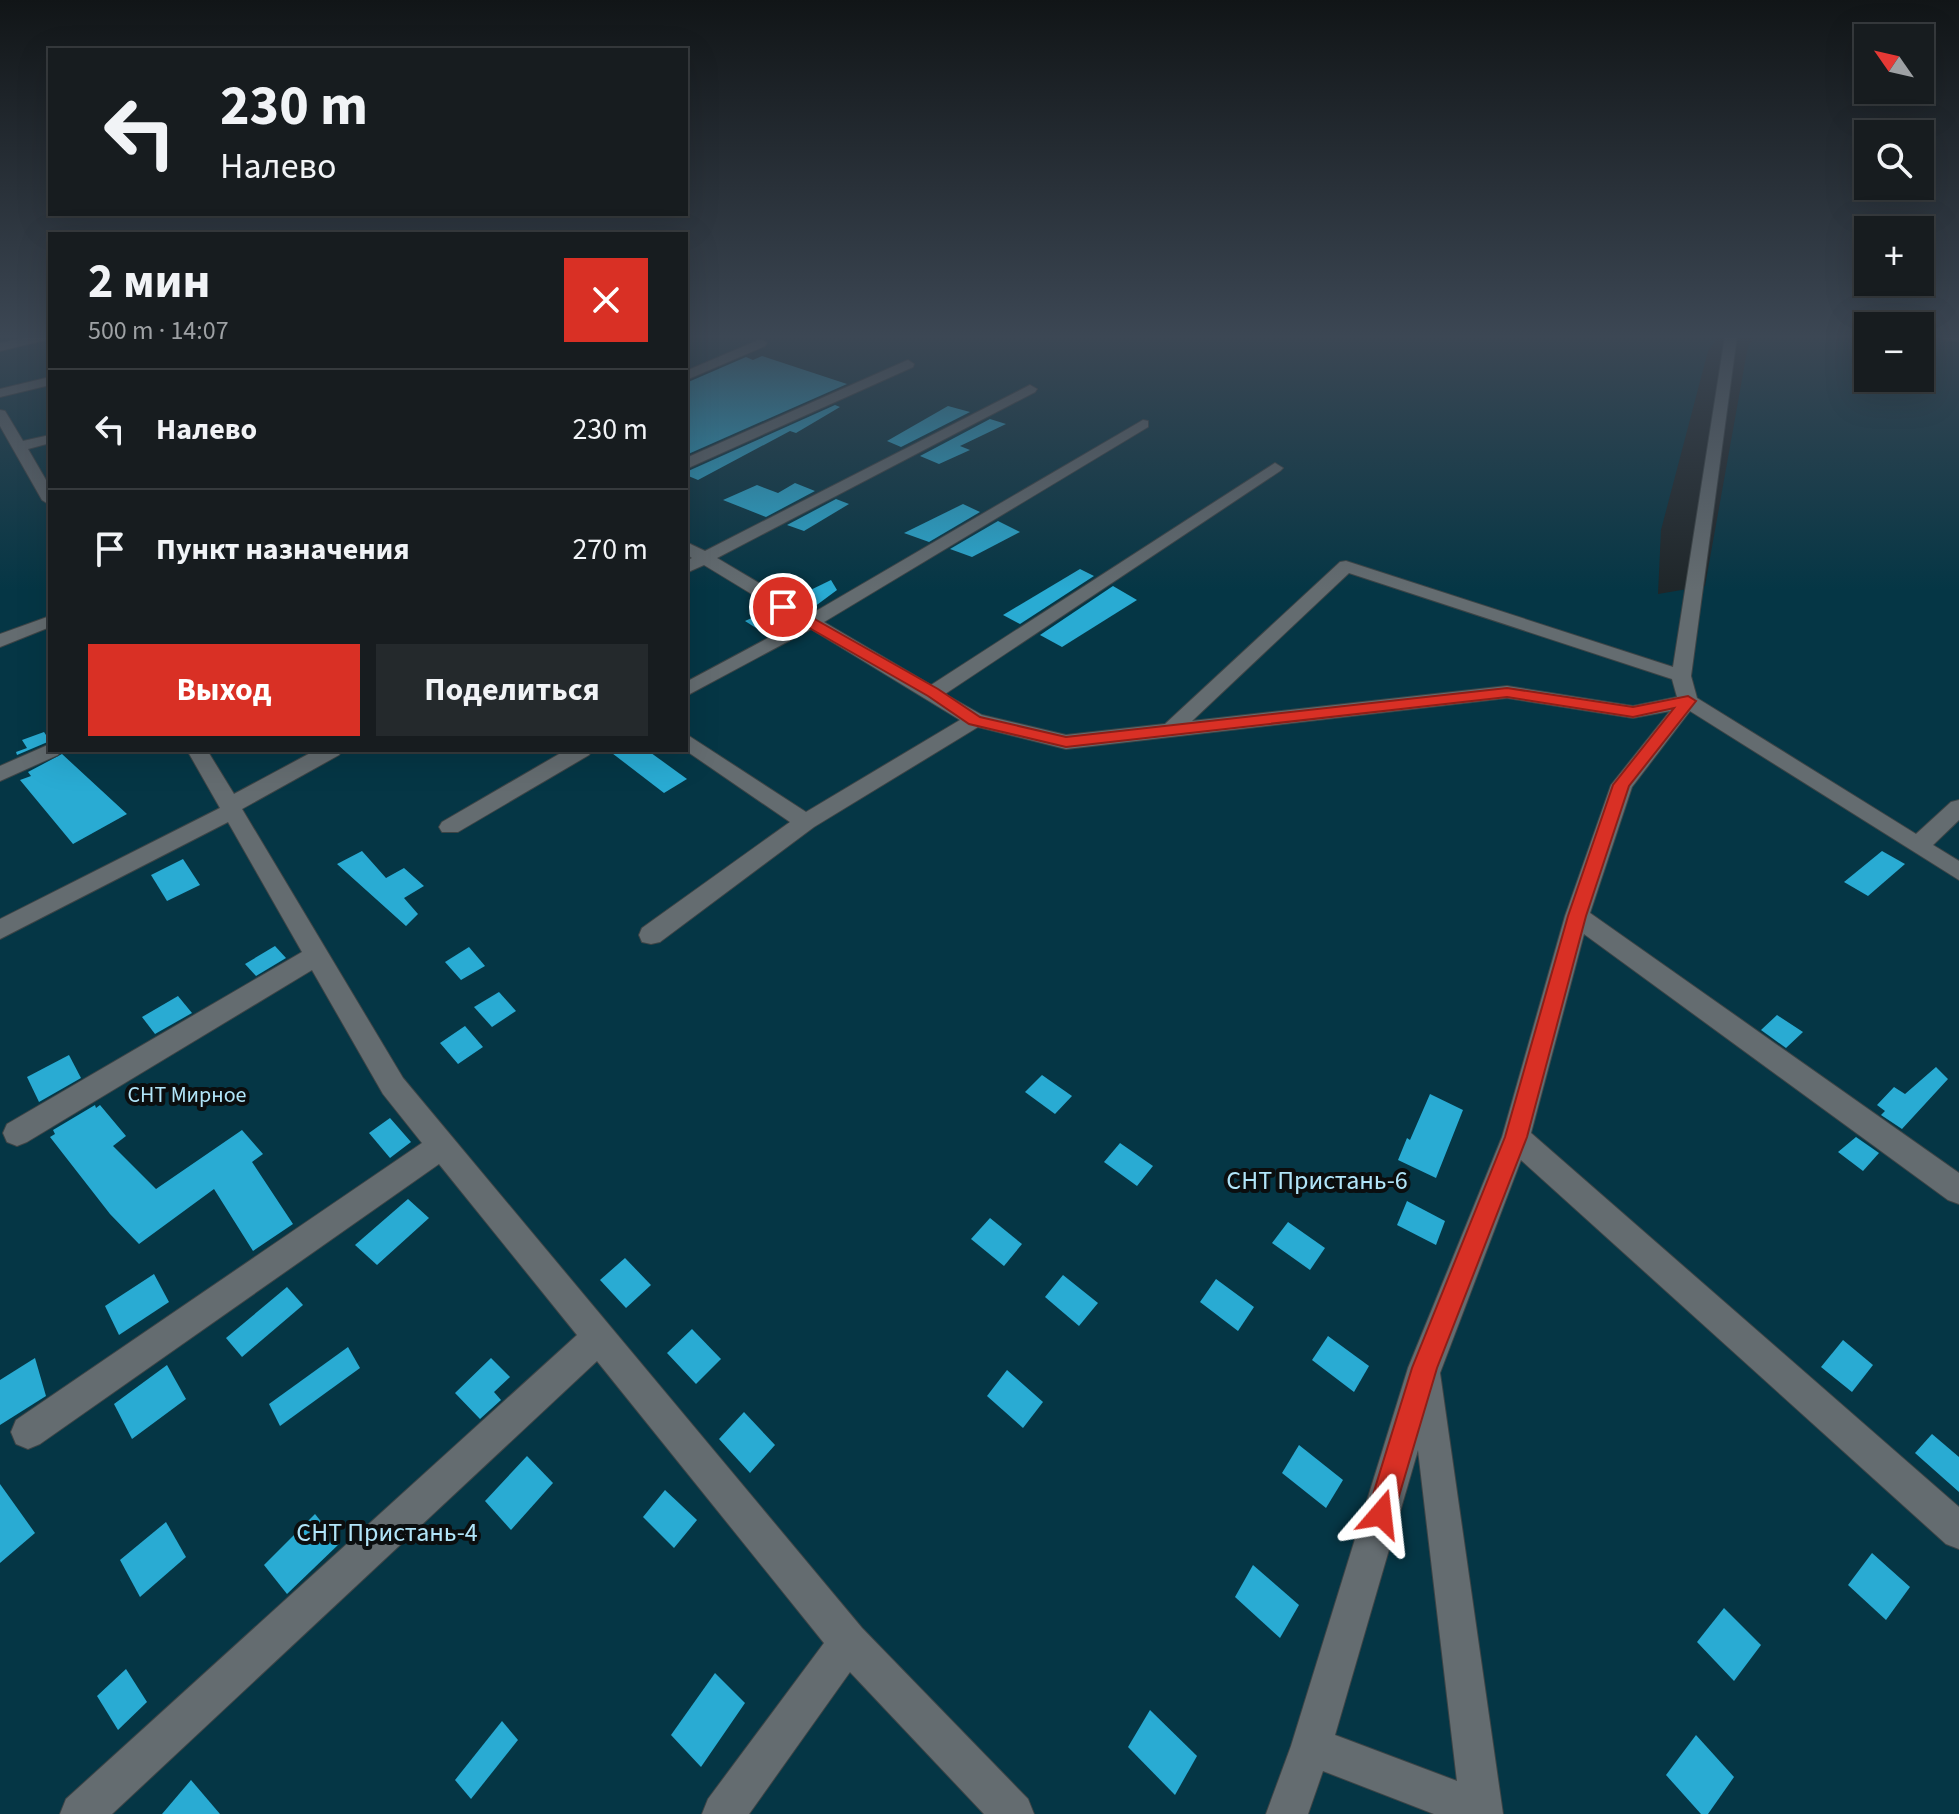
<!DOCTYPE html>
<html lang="ru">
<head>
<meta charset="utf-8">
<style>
	:root { --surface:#171c1f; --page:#24292c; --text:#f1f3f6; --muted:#9ea1a4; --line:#363a3d; --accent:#d93025 }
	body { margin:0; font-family:"Source Sans 3",sans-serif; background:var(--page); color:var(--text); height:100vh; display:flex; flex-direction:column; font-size:30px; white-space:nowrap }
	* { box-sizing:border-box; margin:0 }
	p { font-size:26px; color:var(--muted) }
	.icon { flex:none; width:44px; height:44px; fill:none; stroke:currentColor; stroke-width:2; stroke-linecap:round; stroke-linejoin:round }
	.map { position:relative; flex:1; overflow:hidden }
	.side { position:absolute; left:48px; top:232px; width:640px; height:520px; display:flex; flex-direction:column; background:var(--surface); border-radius:0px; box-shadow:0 8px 32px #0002,0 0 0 2px var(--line) }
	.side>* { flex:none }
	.top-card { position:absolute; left:48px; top:48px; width:640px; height:168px; border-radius:0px; box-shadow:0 8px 32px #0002,0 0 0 2px var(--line); background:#171c1f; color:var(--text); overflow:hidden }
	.needle { width:52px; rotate:304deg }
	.controls { position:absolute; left:1854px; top:24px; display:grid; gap:16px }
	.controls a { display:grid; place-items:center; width:80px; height:80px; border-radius:0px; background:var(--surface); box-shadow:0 8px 32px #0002,0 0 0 2px var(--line); font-size:40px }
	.pin { position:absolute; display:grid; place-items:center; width:68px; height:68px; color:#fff; margin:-34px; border:4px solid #fff; border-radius:50%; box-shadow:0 2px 8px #0007 }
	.me { position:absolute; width:88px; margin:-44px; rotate:17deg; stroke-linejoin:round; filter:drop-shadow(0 0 6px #0008) }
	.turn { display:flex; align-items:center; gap:28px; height:168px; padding:0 40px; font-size:36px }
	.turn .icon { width:104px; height:104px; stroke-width:2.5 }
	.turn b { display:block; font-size:56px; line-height:68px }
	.round { display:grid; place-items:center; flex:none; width:84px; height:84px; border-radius:0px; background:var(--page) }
	.headline { display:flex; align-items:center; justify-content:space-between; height:136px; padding:0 40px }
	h1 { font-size:48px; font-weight:700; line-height:60px }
	.button { display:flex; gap:16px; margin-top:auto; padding:16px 40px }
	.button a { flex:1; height:92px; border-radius:0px; background:var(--accent); color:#fff; font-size:32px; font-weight:700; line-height:92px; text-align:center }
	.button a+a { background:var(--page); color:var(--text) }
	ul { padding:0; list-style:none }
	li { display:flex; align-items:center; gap:24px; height:120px; padding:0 40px; border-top:2px solid var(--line) }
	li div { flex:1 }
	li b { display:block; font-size:30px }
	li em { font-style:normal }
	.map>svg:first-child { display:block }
</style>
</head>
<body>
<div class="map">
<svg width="1959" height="1814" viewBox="0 0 1959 1814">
	<rect width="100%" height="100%" fill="#1f2629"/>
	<polygon fill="#053645" points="0,336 50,336 50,750 686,750 686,336 1719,336 1708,351 1661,530 1658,594 1705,586 1748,346 1755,336 1868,336 1868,378 1920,378 1920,336 1959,336 1959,1814 0,1814"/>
	<g fill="#29abd3">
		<polygon points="762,356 847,384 686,455 686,383 746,357 753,360"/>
		<polygon points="835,405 840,407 796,433 790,431 698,480 686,475 686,472"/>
		<polygon points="948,406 970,412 901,447 887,441"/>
		<polygon points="990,419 1006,424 960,446 970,450 939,464 920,456"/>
		<polygon points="795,483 815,491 766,517 723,500 757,485 778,493"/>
		<polygon points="836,499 849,504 804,531 787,525"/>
		<polygon points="963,504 980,512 929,542 904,533"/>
		<polygon points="998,521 1020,532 972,557 950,549"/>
		<polygon points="1080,569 1094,576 1020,624 1003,615"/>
		<polygon points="831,580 837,590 810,610 792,599"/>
		<polygon points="1113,586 1137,600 1062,647 1040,635"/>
		<polygon points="771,609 792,622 767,635 745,621"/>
		<polygon points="44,732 50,741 17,755 16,752 27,748 22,740"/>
		<polygon points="608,750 647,750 687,779 664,793"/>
		<polygon points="62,754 127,814 73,844 20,780 31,776 28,772"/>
		<polygon points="362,851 386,878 404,868 424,886 404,898 418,914 406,926 337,864"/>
		<polygon points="1882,851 1905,864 1868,896 1844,882"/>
		<polygon points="183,859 200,885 167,901 151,875"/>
		<polygon points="275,946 286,958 256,976 245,964"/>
		<polygon points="469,947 485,966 461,980 445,962"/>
		<polygon points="499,992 516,1011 492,1027 474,1007"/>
		<polygon points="178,996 192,1013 155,1034 142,1017"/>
		<polygon points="1777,1015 1803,1032 1786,1048 1761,1030"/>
		<polygon points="465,1026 483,1047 458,1064 440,1043"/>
		<polygon points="69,1055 81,1078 39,1102 27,1077"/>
		<polygon points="1936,1067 1948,1079 1902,1129 1881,1115 1885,1111 1877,1105 1894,1087 1905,1094"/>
		<polygon points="1042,1075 1072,1096 1055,1114 1025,1092"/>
		<polygon points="1430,1094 1463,1110 1436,1178 1398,1160 1407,1138 1410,1140"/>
		<polygon points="95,1105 96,1108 100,1105 126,1136 113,1146 156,1189 242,1130 263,1154 252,1162 293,1224 253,1251 214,1189 139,1244 110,1214 50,1137 55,1134 53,1130"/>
		<polygon points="390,1118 411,1142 390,1158 369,1133"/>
		<polygon points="1856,1137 1879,1153 1863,1171 1838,1152"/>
		<polygon points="1120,1143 1153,1166 1137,1186 1104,1162"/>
		<polygon points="408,1199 429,1218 377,1265 355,1245"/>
		<polygon points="1407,1201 1445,1221 1436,1245 1397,1225"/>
		<polygon points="990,1218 1022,1244 1004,1266 971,1239"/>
		<polygon points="1288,1222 1325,1248 1310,1270 1272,1243"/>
		<polygon points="625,1258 651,1285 626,1308 600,1280"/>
		<polygon points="154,1274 169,1302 119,1335 105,1306"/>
		<polygon points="1063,1275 1098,1303 1079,1326 1045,1297"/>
		<polygon points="1216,1279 1254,1307 1238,1331 1200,1302"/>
		<polygon points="287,1287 303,1305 242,1357 226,1338"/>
		<polygon points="692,1329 721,1359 696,1384 667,1353"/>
		<polygon points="1328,1336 1369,1366 1354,1392 1312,1360"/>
		<polygon points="1843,1340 1873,1365 1852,1392 1821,1367"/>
		<polygon points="348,1347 360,1368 280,1426 269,1404"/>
		<polygon points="35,1358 46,1396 0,1425 0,1380"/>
		<polygon points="491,1358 510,1377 494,1392 501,1400 480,1419 455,1393"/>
		<polygon points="167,1365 186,1399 132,1439 114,1404"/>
		<polygon points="1007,1370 1043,1402 1023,1428 987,1396"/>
		<polygon points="744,1412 775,1445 750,1473 719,1439"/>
		<polygon points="1932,1434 1959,1457 1959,1492 1915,1453"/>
		<polygon points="1299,1445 1343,1480 1326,1508 1282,1473"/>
		<polygon points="527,1456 553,1483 511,1530 485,1501"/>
		<polygon points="0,1484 35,1533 0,1563"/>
		<polygon points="665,1490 697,1520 674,1548 643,1517"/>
		<polygon points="315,1514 339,1544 287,1594 264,1565"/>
		<polygon points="166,1522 186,1557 140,1597 120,1560"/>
		<polygon points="1872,1553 1910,1587 1886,1620 1848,1585"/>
		<polygon points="1253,1565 1299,1605 1280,1638 1235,1597"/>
		<polygon points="1724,1608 1761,1645 1734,1681 1697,1642"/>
		<polygon points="126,1669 147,1702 118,1730 97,1696"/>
		<polygon points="715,1673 745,1703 701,1767 671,1735"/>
		<polygon points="1150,1710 1197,1756 1175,1795 1128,1747"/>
		<polygon points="502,1721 518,1740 471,1799 455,1780"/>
		<polygon points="1696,1735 1734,1777 1708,1814 1701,1814 1666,1775"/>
		<polygon points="191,1780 220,1814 162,1814"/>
	</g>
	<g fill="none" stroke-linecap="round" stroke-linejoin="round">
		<g stroke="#3d4446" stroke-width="2">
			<g id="minor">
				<polygon points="33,336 50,336 50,339 0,351 0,343"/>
				<path d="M1725 336H1737L1691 676 1697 698 1916 834 1951 802 1959 800V820L1933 845 1959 861V880L1690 711 1632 787 1590 913 1959 1173V1204L1948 1200 1584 934 1531 1133 1959 1507V1549L1946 1544 1521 1160 1440 1373 1503 1814H1434L1323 1771 1308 1814H1266L1291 1746 1408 1368 1502 1137 1565 916 1611 785 1670 711 1633 718 1507 698 1066 749 978 727 814 827 660 942 651 944 642 942 639 935 642 928 790 822 685 750 686 734 806 812 960 720 811 629 686 696V682L798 622 704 565 686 573V561L692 558 686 554V542L705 551 1030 385 1037 389 1035 392 717 558 811 614 1143 420 1148 421V427L824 622 931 685 1275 463 1283 468 1280 471 945 694 982 715 1066 735 1165 724 1340 562 1346 561 1673 667ZM1349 573 1672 679 1677 697 1633 706 1507 686 1192 721ZM1418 1450 1457 1781 1335 1735Z"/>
				<polygon points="1941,336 1959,336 1959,342 1943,339"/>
				<polygon points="761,339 767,343 765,346 686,380 686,371"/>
				<polygon points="908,360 914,364 913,367 686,469 686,458"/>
				<polygon points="50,377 50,385 0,397 0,389"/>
				<polygon points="0,410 5,411 23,441 50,435 50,443 28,449 50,487 50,505 42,500 0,426"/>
				<polygon points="50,616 50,627 0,647 0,634"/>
				<polygon points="50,744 50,750 61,750 58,755 0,781 0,766"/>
				<polygon points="187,750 207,750 234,794 316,750 342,750 339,755 242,809 403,1078 862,1628 1028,1799 1034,1814 984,1814 850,1672 749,1814 702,1814 708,1799 824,1643 597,1361 112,1814 60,1814 66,1799 577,1335 439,1164 40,1444 28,1449 16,1444 11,1432 16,1420 422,1143 383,1094 312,970 27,1142 17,1146 7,1142 3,1133 7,1124 302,952 228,822 0,939 0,919 220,808"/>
				<polygon points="566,750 592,750 589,755 458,832 442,832 439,827 442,822"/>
			</g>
		</g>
		<use href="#minor" fill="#646c70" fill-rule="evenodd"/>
	</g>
	<linearGradient id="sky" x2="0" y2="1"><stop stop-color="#111517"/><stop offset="0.57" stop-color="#3c4754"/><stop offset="1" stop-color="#3c4754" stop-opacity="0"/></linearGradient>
	<rect width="1959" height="590" fill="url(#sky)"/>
	<polygon fill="#d93025" stroke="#8d1f18" stroke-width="2" points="778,604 788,604 938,689 980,717 1066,737 1507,688 1633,707 1688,696 1696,701 1629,786 1586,916 1527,1137 1437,1368 1391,1523 1381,1527 1371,1523 1367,1514 1412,1368 1505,1137 1568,916 1613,785 1674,708 1633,717 1507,697 1066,747 969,724 928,696 778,610"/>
	<g text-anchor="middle" stroke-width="8" stroke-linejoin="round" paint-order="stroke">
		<g font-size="22" fill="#b1e5f9" stroke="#0b0e0f">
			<text x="187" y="1102">СНТ Мирное</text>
		</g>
		<g font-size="26" fill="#b1e5f9" stroke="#0b0e0f">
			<text x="1317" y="1189">СНТ Пристань-6</text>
			<text x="387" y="1541">СНТ Пристань-4</text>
		</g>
	</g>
</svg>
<div class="controls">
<a><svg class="needle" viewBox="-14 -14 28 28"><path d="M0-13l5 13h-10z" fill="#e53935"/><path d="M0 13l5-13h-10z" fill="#9ea1a4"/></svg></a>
<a><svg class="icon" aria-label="search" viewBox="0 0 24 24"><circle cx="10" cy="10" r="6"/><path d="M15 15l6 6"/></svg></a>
<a>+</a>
<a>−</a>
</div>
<div class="pin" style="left:783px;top:607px;background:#d93025"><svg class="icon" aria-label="arrive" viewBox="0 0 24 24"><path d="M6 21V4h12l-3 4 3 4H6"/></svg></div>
<svg class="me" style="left:1381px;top:1514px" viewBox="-20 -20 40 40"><path d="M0-17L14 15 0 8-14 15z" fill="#d93025" stroke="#fff" stroke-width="4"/></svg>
<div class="top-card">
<div class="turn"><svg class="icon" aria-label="left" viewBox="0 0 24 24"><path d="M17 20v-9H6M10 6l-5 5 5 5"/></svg><div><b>230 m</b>Налево</div></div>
</div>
<section class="side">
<div class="headline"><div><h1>2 мин</h1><p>500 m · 14:07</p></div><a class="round" style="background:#d93025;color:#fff"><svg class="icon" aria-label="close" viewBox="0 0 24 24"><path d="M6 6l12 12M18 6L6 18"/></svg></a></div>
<ul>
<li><svg class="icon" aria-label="left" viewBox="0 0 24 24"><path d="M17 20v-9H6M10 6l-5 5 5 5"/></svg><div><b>Налево</b></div><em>230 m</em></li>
<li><svg class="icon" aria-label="arrive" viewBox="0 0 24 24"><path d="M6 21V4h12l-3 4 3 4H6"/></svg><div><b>Пункт назначения</b></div><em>270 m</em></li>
</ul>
<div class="button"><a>Выход</a><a>Поделиться</a></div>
</section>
</div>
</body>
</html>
